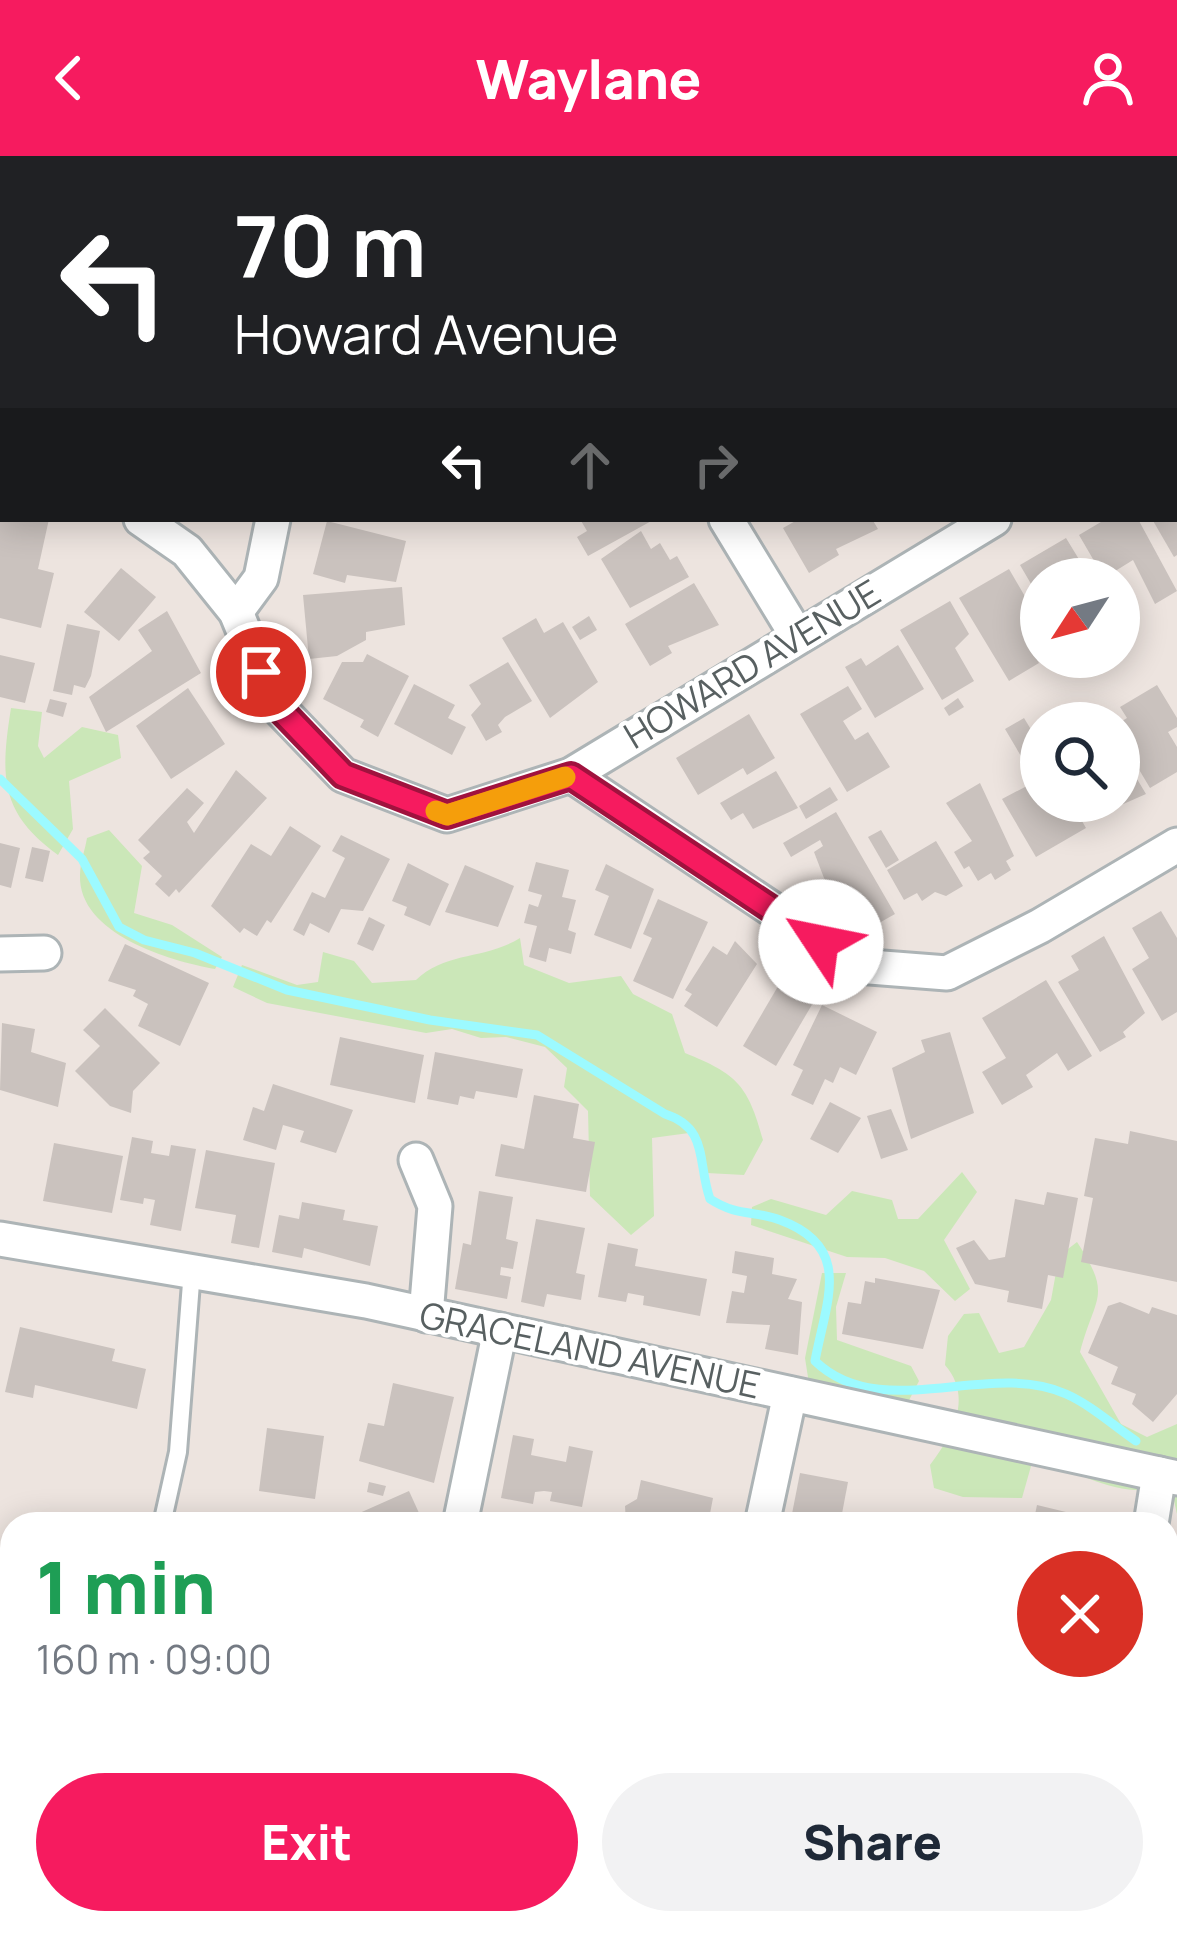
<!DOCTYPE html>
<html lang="en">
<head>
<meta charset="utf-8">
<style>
	:root { --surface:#fff; --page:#f2f2f3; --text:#1f2937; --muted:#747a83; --accent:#f61b5f }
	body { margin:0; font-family:Manrope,sans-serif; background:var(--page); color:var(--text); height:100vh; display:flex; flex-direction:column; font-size:45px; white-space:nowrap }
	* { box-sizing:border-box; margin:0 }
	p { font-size:39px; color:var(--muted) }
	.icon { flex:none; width:66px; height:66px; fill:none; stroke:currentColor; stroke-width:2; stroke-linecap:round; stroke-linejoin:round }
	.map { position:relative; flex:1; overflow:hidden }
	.details { position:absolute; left:0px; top:1356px; width:1179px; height:423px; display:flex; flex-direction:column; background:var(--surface); border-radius:36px 36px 0 0; box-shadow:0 6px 30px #0003 }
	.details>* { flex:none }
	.top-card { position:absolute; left:0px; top:0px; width:1179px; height:366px; box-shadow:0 6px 30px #0003; background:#202124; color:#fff; overflow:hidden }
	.needle { width:78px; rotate:234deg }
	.controls { position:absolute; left:1020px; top:402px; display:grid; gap:24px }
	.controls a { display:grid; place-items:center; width:120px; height:120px; border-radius:50%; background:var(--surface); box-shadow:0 6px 30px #0003; font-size:60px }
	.pin { position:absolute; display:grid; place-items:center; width:102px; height:102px; color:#fff; margin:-51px; border:6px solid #fff; border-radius:50%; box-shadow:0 3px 12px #0007 }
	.me { position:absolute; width:132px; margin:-66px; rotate:304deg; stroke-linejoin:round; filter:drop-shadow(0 0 9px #0008) }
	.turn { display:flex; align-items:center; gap:42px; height:252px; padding:0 36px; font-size:54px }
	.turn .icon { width:156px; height:156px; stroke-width:2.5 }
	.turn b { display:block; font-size:84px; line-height:102px }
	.lanes { display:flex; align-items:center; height:114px; padding:0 36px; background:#0003; justify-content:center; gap:60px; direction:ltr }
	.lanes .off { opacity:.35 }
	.round { display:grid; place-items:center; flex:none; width:126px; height:126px; border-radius:63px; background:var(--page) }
	.headline { display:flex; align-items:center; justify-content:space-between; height:204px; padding:0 36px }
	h1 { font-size:72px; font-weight:800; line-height:90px; color:#1e9e55 }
	.action { display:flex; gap:24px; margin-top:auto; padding:24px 36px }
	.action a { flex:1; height:138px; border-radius:72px; background:var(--accent); color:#fff; font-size:48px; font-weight:800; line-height:138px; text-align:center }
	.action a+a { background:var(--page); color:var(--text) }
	header { display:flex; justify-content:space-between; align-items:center; height:156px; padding:0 36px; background:var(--accent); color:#fff; font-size:54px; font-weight:800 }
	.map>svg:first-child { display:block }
</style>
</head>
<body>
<header><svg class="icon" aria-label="back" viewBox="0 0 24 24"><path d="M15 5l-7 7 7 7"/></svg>Waylane<svg class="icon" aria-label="person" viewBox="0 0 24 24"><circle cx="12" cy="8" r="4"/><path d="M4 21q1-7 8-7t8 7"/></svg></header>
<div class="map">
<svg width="1177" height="1777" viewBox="0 0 1177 1777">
	<rect width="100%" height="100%" fill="#ede4df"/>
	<g fill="#cbe7b8">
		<path d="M11 552 42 556 38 590 44 602 82 571 118 579 121 602 69 625 73 673 58 699C0 657 0 621 11 552Z"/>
		<path d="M109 674 142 710 134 757 172 769 222 801 215 813C170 805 78 778 80 719 80 707 85 694 87 682Z"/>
		<path d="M520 782 524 809 569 827 621 820 633 838 672 858 685 897C737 918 748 929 763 984L744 1019 707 1017 689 977 652 982 654 1060 631 1079 590 1040 588 955 564 931 567 912 545 891 506 881 481 882 452 873 426 877 267 847 233 831 242 809 297 829 318 826 323 796 354 805 372 827 416 824C446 795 485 804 520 782Z"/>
		<polygon points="962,1016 977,1036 944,1084 970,1133 955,1145 924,1115 885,1102 847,1101 751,1069 752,1051 771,1043 826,1059 852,1035 892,1044 898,1063 918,1063"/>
		<path d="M1077 1086C1113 1141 1095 1139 1080 1196L1121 1268 1147 1281 1177 1268V1358L1171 1331C1119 1343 1081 1320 1035 1296L1022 1342 963 1341 934 1332 930 1309C953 1279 973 1241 945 1209L948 1180 964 1158 979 1157 999 1197 1024 1191 1051 1144 1059 1100Z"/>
		<polygon points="822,1117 846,1117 836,1151 837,1184 911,1210 919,1225 905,1252 810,1234 805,1202"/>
	</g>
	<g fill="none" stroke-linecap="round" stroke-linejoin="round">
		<path stroke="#9cfaff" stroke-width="9" d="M0 623 82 703 119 771 144 784 195 797 287 834 430 864 537 879 665 958C709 972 697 1006 710 1043 738 1061 753 1054 780 1064 854 1091 826 1145 815 1205 881 1269 989 1203 1066 1238 1091 1249 1114 1270 1136 1285"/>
	</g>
	<g fill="#cac2be">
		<polygon points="0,363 49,363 38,413 54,417 41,472 0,462"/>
		<polygon points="580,363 655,363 588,400 577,381 587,375"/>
		<polygon points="799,363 872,363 878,373 836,393 839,399 809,417 783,372"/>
		<polygon points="1106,363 1138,363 1177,435 1155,448 1133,404 1104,422 1079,379"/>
		<polygon points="1152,363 1177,363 1177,399 1174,401"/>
		<polygon points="327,365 406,385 396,426 347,419 345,427 313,418"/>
		<polygon points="641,375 651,393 660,387 670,404 677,400 689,421 630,452 601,403"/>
		<polygon points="1066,382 1091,423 1041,423 1041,445 1020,409"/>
		<polygon points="121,412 156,441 119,485 84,456"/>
		<polygon points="1009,413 1041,468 1041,486 1031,492 1039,507 1009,525 959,442"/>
		<polygon points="694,427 719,469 668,490 672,497 650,510 625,468"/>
		<polygon points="402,431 405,469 366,476 366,484 337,500 309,503 303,439"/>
		<polygon points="950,445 969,478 955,492 974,525 942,544 900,474"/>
		<polygon points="167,455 201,517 106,576 89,541 152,495 138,474"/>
		<polygon points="589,460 597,474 580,484 572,471"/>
		<polygon points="536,462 544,477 563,466 598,526 550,562 502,482"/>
		<polygon points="67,468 100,475 91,520 85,532 74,529 72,539 53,535"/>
		<polygon points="898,489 924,533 875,562 845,511 861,502 866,510"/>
		<polygon points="367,498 409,520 378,581 360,571 364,564 323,543 342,506 363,506"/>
		<polygon points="0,499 35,507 25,547 0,541"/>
		<polygon points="508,506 532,545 505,561 498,569 502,576 486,585 471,559 481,548 469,529"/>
		<polygon points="414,528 455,549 448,562 466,571 452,599 394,568"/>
		<polygon points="1157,529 1177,562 1177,571 1168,576 1177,591 1177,616 1150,632 1119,580 1119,567 1127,562 1120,551"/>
		<polygon points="848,530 862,553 843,565 855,584 868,576 890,611 847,636 800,558"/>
		<polygon points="188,532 225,588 171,623 136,570"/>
		<polygon points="958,542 964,551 949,560 944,552"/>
		<polygon points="50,543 67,547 63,561 46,556"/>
		<polygon points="1094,551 1104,567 1067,567"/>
		<polygon points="749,558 775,602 747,619 743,612 698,639 676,602"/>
		<polygon points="1024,562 1041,590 1036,600 1041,620 1035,624 1005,573"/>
		<polygon points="1119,593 1146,638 1094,661 1085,645 1119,645"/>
		<polygon points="236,614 267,642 179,737 176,733 169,741 155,728 162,720 143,702 150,696 138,684 187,632 204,647 187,666 194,677"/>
		<polygon points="776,615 798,652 753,673 743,657 731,664 720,647"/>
		<polygon points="1040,623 1041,645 1071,646 1086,672 1036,701 1002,643"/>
		<polygon points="980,627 1014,700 1006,705 1011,714 995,724 991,717 978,725 969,710 964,713 954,696 972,685 946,647"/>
		<polygon points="830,631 838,644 806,663 799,650"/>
		<polygon points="836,656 895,758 879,767 854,740 841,742 824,722 814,696 823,690 820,684 791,701 783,687"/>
		<polygon points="290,670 321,690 271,767 267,764 257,780 244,772 240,777 211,750 251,688 271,700"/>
		<polygon points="881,674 899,704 886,712 868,681"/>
		<polygon points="341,679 390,703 363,755 341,753 329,777 310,767 304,780 293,774 312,736 325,742 345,702 332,695"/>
		<polygon points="936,685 963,730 946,740 935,736 922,745 917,737 904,744 887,714"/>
		<polygon points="0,687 20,692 11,732 0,729"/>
		<polygon points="32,691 50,695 43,726 25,722"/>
		<polygon points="536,706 569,714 562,741 576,744 568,774 576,777 571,798 549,792 546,806 529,801 537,770 524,767 529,748 538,751 542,739 528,735"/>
		<polygon points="408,707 449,728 430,770 404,759 407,751 392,745"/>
		<polygon points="606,708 654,733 631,793 594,779 609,740 595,734"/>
		<polygon points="465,709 514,730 498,771 445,756"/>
		<polygon points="658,743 708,766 673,843 633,825 652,782 643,778"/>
		<polygon points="1161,755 1177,782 1177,856 1162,865 1132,813 1149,802 1132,772"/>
		<polygon points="369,761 385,769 373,795 357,788"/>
		<polygon points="1104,780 1145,857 1123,876 1126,881 1100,896 1058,826 1079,814 1071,800"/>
		<polygon points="735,785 757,808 717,871 684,850 692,838 685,834 713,790 727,799"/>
		<polygon points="125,788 209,827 180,890 138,870 148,848 133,840 136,834 108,825"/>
		<polygon points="787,815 820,835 776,910 743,890"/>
		<polygon points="1046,824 1092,900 1068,915 1057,897 1026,919 1033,931 1002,949 982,916 1006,902 982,862"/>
		<polygon points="822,849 877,876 856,919 840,911 833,927 825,923 813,949 791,939 803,914 793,909"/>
		<polygon points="105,852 160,907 133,935 131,957 110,950 75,915 100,890 83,874"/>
		<polygon points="2,867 35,873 31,896 66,907 58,951 0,934"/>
		<polygon points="950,876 974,957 911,983 892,912 925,896 921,884"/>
		<polygon points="340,881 424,899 415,947 330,929"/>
		<polygon points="435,896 523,913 517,942 476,935 474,943 460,940 458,949 427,943"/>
		<polygon points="273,928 353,954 336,997 300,986 304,975 283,969 276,994 243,984 253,951 264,955"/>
		<polygon points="534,939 579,948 573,982 595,986 586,1036 495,1020 501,988 524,993"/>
		<polygon points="830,946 861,962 838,997 810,983"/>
		<polygon points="891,953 908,994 881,1003 867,960"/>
		<polygon points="1130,975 1177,985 1177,1126 1081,1106 1093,1042 1084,1040 1095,982 1128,988"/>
		<polygon points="132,981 153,985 151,997 169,1000 171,989 196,993 181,1075 150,1069 155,1044 144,1042 143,1048 120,1044"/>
		<polygon points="54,987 123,1000 112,1057 43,1045"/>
		<polygon points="206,994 275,1007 259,1092 231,1087 236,1059 195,1052"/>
		<polygon points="479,1035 513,1041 506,1083 518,1086 513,1113 501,1111 500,1119 511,1121 507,1143 455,1133 463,1087 471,1089"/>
		<polygon points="1047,1036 1078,1042 1063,1122 1048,1119 1042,1153 1007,1146 1009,1135 975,1128 956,1092 974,1084 989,1104 1005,1101 1015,1043 1044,1049"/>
		<polygon points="302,1046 345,1054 343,1064 378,1070 370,1110 304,1092 302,1102 272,1096 279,1059 299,1063"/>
		<polygon points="536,1063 585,1072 576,1117 585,1119 581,1144 547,1138 544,1151 521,1146"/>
		<polygon points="608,1087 638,1093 635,1110 707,1123 700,1160 643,1149 644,1140 628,1137 626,1146 598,1141"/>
		<polygon points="735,1095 774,1102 772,1118 797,1123 788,1143 802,1146 798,1199 765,1193 770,1169 726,1167 732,1135 744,1137 747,1120 732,1117"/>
		<polygon points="875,1122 940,1134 923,1193 842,1178 848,1146 861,1148 865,1125 875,1127"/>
		<polygon points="1120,1146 1149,1158 1152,1151 1177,1159 1177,1238 1153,1266 1132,1248 1136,1238 1111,1228 1118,1211 1088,1197 1108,1150"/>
		<polygon points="20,1171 115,1193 112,1205 146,1213 137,1253 35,1229 33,1242 5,1236"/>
		<polygon points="393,1227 454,1241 434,1327 359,1305 368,1267 384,1270"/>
		<polygon points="267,1272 324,1280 315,1343 259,1335"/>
		<polygon points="513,1279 534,1283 531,1299 566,1306 569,1290 593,1295 582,1351 550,1345 552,1336 544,1335 535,1336 533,1348 501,1342"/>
		<polygon points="800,1317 848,1326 840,1368 790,1368"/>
		<polygon points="641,1324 713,1342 708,1368 626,1368 625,1350 637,1343"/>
		<polygon points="369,1326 386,1330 383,1340 367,1336"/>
		<polygon points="409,1335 424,1368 348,1368 346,1363"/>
		<polygon points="1037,1349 1099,1364 1098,1368 1033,1368"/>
		<polygon points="880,1359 910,1366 910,1368 878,1368"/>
		<polygon points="1175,1530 1177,1530 1177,1595 1167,1593"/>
		<polygon points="1167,1738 1177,1740 1177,1777 1171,1777 1173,1766 1167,1765"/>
		<polygon points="86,1767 169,1767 168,1774 145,1769 143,1777 92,1777 84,1775"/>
		<polygon points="226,1767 248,1767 247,1777 225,1777"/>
		<polygon points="276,1767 309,1767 341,1777 275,1777"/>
		<polygon points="987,1767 1056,1767 1080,1772 1079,1777 985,1777"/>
	</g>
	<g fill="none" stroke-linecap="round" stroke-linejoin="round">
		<g stroke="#adb4b6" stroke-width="22">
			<g id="lane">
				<polyline points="162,1368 178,1296 192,1114"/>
				<polyline points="0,1563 6,1558"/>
			</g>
		</g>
		<g stroke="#adb4b6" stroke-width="39">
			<g id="street">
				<polyline points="504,0 506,3"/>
				<polyline points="912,0 914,3"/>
				<polyline points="346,3 346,0"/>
				<polyline points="1176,253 1177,252"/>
				<polyline points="0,317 3,318"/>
				<polyline points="141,363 187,395 236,456 273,546 343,619 447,659 571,619 994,363"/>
				<polyline points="726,363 796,478"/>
				<polyline points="236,456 261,422 273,363"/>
				<polyline points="571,619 857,810 947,817 1040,770 1177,689"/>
				<polyline points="0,798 44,797"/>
				<polyline points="416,1004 435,1050 426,1159"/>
				<polyline points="0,1083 366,1145 1177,1322"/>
				<polyline points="460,1368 500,1174"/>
				<polyline points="762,1368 790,1238"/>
				<polyline points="1151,1368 1159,1318"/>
				<polyline points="16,1767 16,1777"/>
			</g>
		</g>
		<g stroke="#acb4b7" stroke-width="54">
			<g id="secondary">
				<polyline points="0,1636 12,1638"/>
				<polyline points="0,1682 12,1684"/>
				<polyline points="431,1767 478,1773 524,1767"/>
				<polyline points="525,1767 572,1777"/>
			</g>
		</g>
		<use href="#lane" stroke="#fff" stroke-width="16"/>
		<use href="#street" stroke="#fff" stroke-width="33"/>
		<use href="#secondary" stroke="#fff" stroke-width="48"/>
	</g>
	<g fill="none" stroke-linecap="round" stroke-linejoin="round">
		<g stroke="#a0123e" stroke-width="30">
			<polyline id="route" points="261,516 273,546 343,619 447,659 571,620 821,786"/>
		</g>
		<use href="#route" stroke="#f61b5f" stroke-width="21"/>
		<polyline stroke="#f59e0b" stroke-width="21" points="436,655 447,659 565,621"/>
	</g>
	<g text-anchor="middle" stroke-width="9" stroke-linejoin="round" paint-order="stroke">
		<g font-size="36" fill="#586061" stroke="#fff">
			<text transform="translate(752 508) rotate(-31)" y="13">HOWARD AVENUE</text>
			<text transform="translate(590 1194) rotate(12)" y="13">GRACELAND AVENUE</text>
		</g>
	</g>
</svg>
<div class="controls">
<a><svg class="needle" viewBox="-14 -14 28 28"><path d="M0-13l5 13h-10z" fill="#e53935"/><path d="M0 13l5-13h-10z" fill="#747a83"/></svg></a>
<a><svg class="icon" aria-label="search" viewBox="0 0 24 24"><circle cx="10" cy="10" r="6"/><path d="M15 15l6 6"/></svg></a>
</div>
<div class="pin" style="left:261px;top:516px;background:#d93025"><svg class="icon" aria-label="arrive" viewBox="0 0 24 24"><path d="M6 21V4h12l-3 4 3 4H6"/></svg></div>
<svg class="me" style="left:821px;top:786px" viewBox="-20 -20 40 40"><circle r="19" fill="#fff"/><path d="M0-13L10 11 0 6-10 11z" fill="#f61b5f"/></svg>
<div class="top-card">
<div class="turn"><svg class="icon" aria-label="left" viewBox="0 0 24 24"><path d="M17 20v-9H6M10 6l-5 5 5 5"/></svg><div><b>70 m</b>Howard Avenue</div></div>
<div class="lanes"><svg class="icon" aria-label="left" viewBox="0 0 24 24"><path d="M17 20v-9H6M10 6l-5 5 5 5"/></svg><svg class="icon off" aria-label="ahead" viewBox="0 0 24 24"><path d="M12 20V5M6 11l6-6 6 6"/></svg><svg class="icon off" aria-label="right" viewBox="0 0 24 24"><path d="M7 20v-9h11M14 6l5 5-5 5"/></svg></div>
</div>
<section class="details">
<div class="headline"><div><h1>1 min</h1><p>160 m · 09:00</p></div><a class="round" style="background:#d93025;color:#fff"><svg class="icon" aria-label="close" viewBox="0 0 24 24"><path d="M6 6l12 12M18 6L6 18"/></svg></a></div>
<div class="action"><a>Exit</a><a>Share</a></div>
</section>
</div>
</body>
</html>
